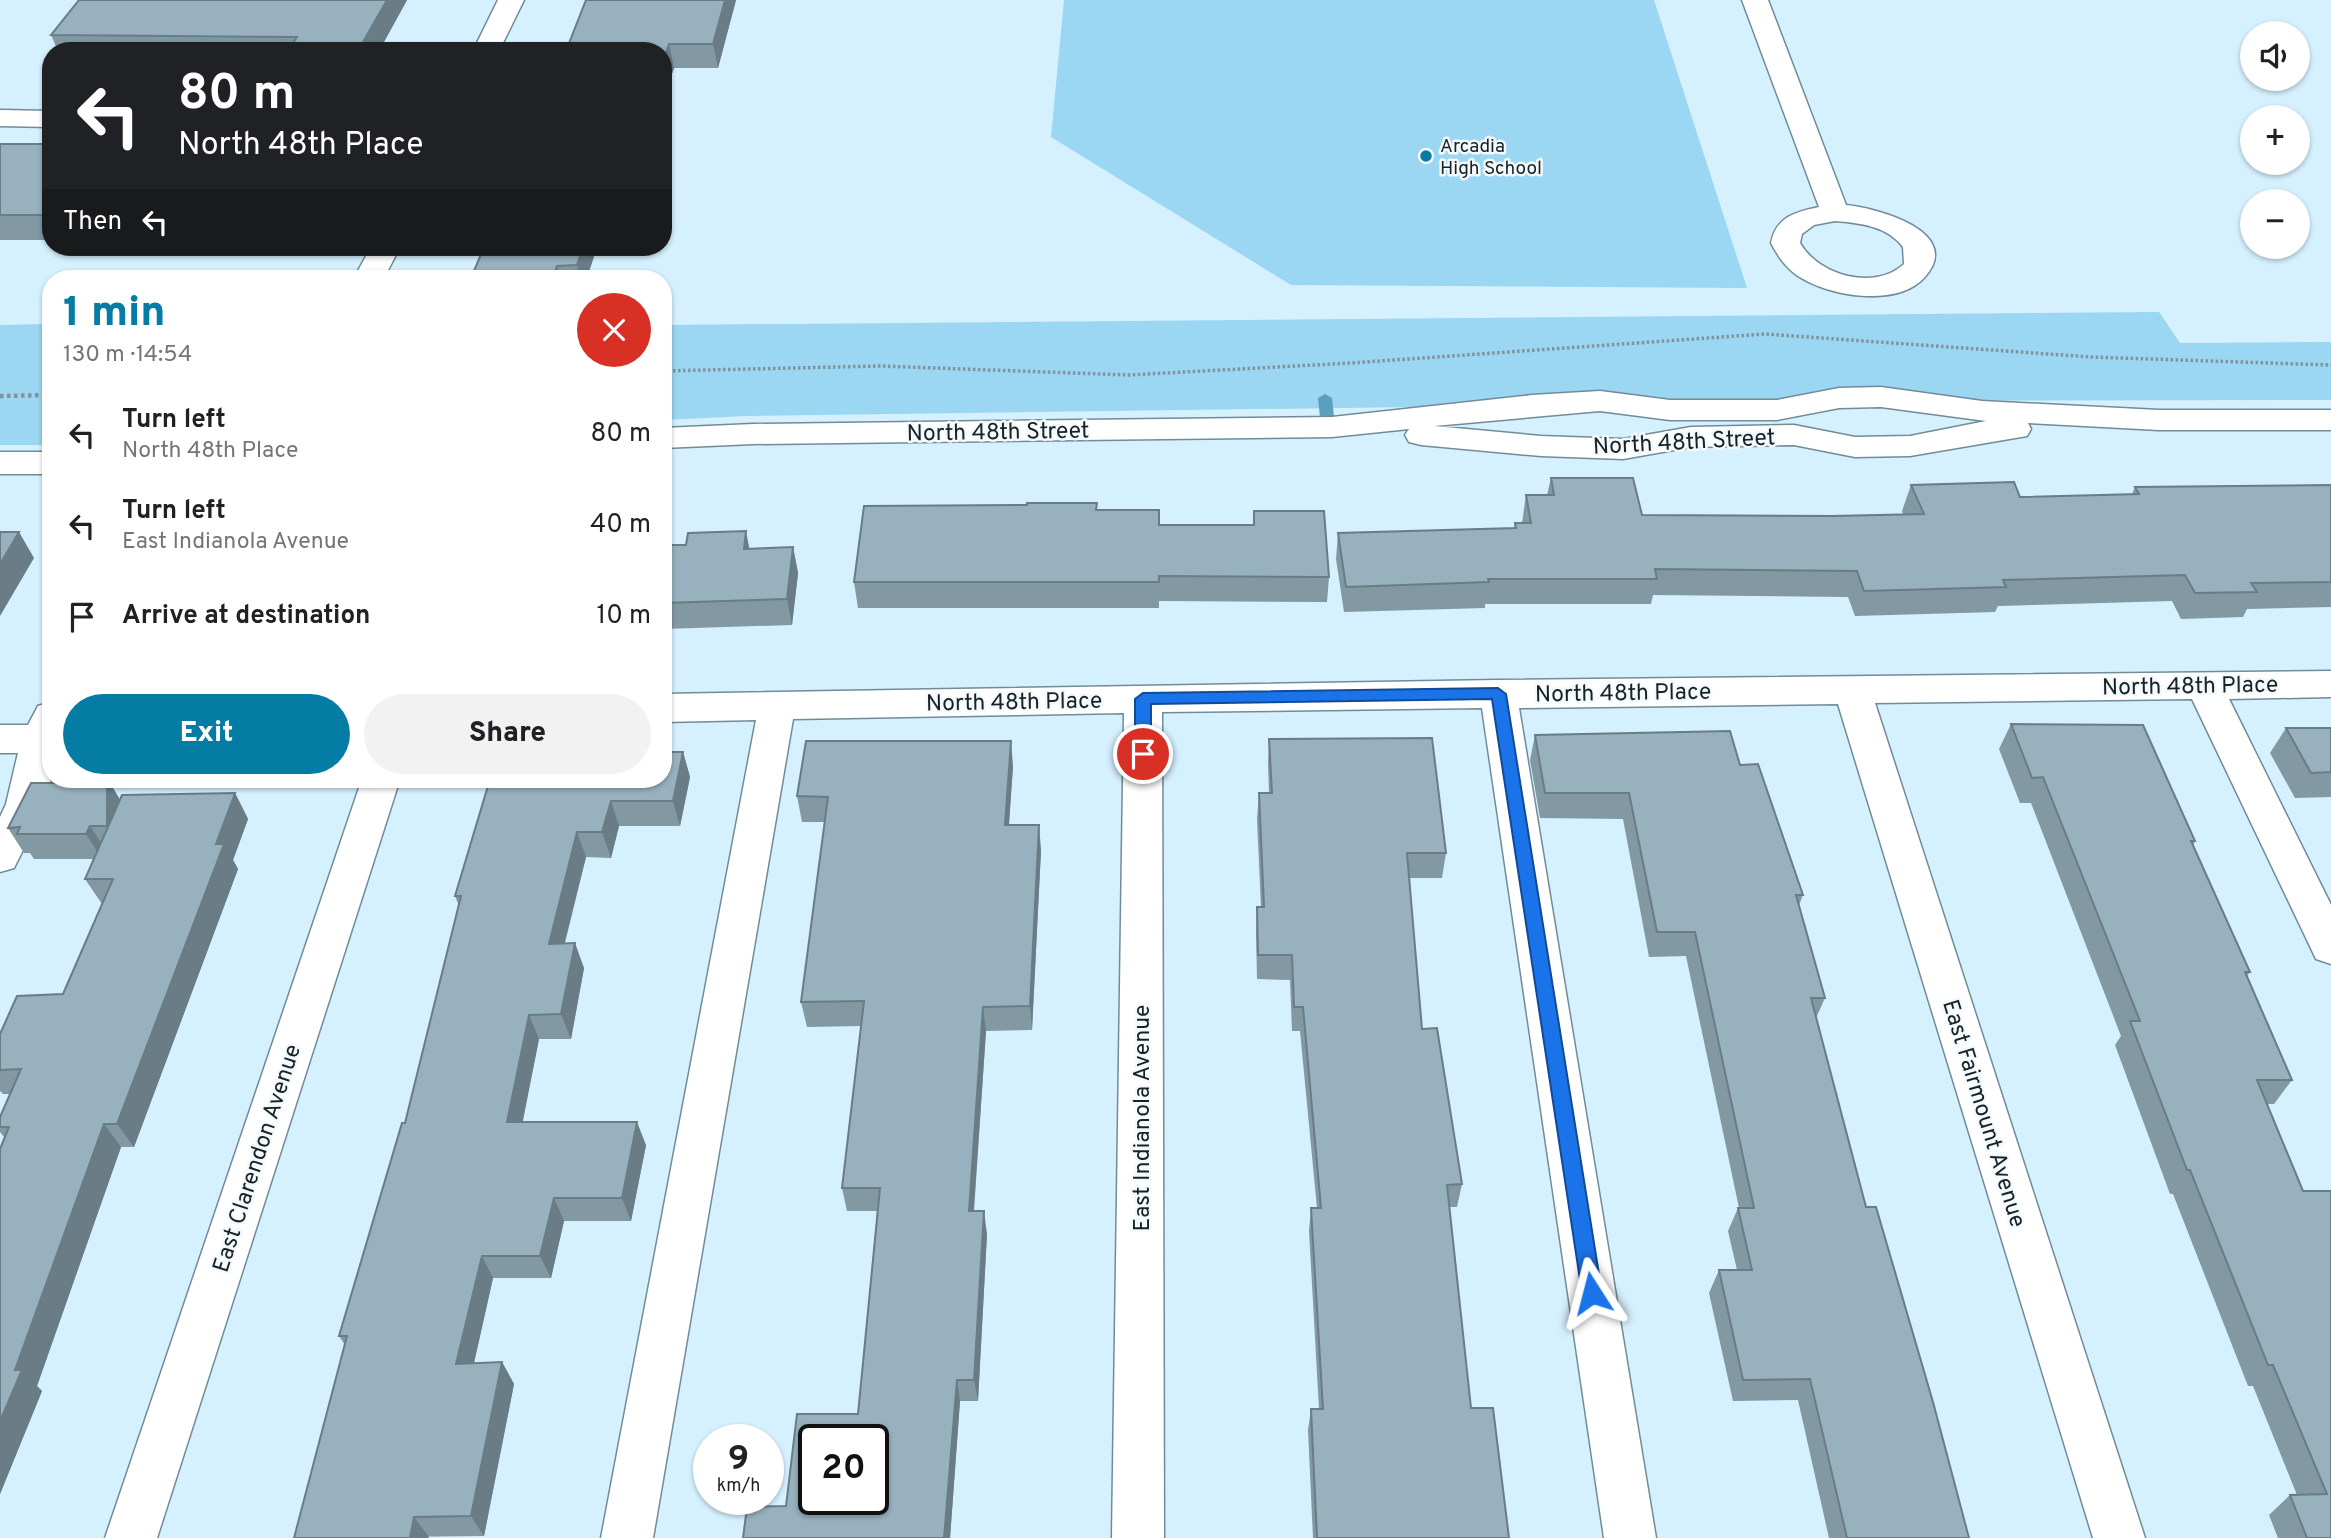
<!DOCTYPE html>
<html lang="en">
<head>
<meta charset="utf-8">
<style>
	:root { --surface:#fff; --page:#f2f2f2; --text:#202124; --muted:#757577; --accent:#057ca4 }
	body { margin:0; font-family:Overpass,sans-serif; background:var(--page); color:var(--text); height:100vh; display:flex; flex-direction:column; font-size:26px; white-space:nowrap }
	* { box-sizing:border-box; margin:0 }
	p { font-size:23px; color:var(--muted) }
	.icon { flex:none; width:38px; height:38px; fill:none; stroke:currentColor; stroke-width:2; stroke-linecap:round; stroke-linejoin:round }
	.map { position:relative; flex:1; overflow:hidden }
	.sheet { position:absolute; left:42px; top:270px; width:630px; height:518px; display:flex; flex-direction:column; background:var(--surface); border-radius:28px; box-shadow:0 2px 5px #0004 }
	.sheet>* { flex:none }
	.hud { position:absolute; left:42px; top:42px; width:630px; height:214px; border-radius:28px; box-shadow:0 2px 5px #0004; background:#202124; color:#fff; overflow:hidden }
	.controls { position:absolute; left:2240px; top:21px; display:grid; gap:14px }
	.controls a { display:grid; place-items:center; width:70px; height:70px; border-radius:50%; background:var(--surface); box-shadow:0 2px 5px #0004; font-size:35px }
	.speed { position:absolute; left:693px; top:1424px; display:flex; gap:14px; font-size:35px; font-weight:700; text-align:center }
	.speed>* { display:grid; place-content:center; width:91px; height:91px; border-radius:50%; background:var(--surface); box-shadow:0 2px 5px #0004; line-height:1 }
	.speed small { font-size:18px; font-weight:400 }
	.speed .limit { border:4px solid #111; border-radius:10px; background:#fff; color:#111 }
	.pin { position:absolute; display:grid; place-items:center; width:60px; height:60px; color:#fff; margin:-30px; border:4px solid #fff; border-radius:50%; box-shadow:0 2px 7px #0007 }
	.me { position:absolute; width:77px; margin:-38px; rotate:351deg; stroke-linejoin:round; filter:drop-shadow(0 0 5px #0008) }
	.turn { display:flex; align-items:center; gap:24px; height:147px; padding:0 21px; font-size:32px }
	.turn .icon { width:91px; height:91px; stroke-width:2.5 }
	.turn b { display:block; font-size:49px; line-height:60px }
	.then { display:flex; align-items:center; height:66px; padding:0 21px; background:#0003; gap:14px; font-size:26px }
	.round { display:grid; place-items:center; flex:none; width:74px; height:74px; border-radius:37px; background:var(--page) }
	.head { display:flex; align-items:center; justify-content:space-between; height:119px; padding:0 21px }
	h1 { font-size:42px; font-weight:800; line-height:52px; color:var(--accent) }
	.button { display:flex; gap:14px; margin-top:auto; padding:14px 21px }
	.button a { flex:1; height:80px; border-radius:42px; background:var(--accent); color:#fff; font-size:28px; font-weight:800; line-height:80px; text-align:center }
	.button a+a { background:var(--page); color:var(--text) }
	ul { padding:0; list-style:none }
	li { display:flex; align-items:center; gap:21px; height:91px; padding:0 21px }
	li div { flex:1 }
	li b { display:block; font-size:26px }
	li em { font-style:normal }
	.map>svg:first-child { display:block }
</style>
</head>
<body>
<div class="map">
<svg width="2331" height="1538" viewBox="0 0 2331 1538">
	<rect width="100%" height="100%" fill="#d5f0fe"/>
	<g fill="#9bd6f3">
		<polygon points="1064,0 1654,0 1747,288 1291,285 1051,137"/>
		<polygon points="2159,312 2180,343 2331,342 2331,400 1667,401 1600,393 1553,393 1483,406 746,416 663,420 663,325"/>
		<polygon points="51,324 51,445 0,445 0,325"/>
	</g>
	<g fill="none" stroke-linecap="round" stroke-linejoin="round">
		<polygon fill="#5b9ebd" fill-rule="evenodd" points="1325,394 1332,398 1335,427 1328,432 1321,427 1318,398"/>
		<g stroke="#728b98" stroke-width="3">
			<g id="minor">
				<polygon points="498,0 524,0 499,51 473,51"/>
				<path d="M1742 0H1768L1846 205C1877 208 1966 232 1924 278 1896 308 1828 296 1798 276 1785 267 1778 256 1771 243 1776 217 1795 212 1819 207ZM1835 221C1860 223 1887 226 1903 247L1904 264C1875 291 1819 276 1800 243L1802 234 1814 225Z"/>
				<polygon points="0,110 51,111 51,127 0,126"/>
				<polygon points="371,247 400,247 384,278 354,278"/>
				<path d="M1881 387 1982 401 2159 410H2331V430H2159L2028 423 2031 429 2027 436 1910 456 1855 457 1794 445 1691 447 1623 459 1541 456 1421 445 1409 442 1405 435 1409 429 1332 437 753 444 663 448V428L753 424 1332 417 1532 395 1600 391 1670 400H1777L1839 388ZM1881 407 1986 421 1910 436 1855 437 1794 425 1691 427 1623 439 1541 436 1434 426 1600 411 1670 420H1777L1839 408Z"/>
				<rect x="0" y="452" width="51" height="22"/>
				<polygon points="2331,671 2331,697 2229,699 2331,905 2331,964 2316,959 2192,699 1875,703 2145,1538 2093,1538 1838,704 1519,708 1656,1538 1604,1538 1482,708 1162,712 1164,1538 1112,1538 1124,713 793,719 653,1538 601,1538 756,720 663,722 663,694 1498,680"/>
				<polygon points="51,702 51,778 46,804 14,868 0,872 0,817 6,804 18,753 0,753 0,725 28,725 38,706"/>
				<polygon points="362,779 400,779 157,1538 105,1538"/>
			</g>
		</g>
		<polyline stroke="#81949e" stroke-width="3.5" stroke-dasharray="2.5 2.5" stroke-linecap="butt" points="663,371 880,366 1129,375 1351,363 1765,334 2091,357 2331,365"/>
		<polyline stroke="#81949e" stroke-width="4.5" stroke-dasharray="3.5 3.5" stroke-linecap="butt" points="0,396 51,395"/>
		<use href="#minor" fill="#fff" fill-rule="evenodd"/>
	</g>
	<g fill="#8298a3">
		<polygon points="407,0 379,51 58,51 51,35"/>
		<polygon points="736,0 718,68 674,68 665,94 663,94 663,51 566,51"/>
		<rect x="0" y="144" width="51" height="96"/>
		<polygon points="184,247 285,247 284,249 186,252"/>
		<polygon points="484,247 597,247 587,278 471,278"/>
		<polygon points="1551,478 1642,515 1832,516 1903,514 1902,511 1911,485 2020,497 2132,494 2135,487 2331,485 2331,607 2247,609 2243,617 2181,619 2172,601 1998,606 1995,612 1855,616 1848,597 1653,595 1651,604 1485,604 1485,608 1344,612 1336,559 1338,533 1514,528 1515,523 1522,523 1526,495 1547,495"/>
		<polygon points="1097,510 1159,525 1253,525 1254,511 1329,577 1327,602 1159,601 1159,608 858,608 854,582"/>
		<polygon points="663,545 750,549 793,547 798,573 792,625 663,629"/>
		<polygon points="2011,724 2195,841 2193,846 2250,972 2247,976 2292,1080 2274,1104 2267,1104 2303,1191 2331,1538 2278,1538 2269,1515 2290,1495 2297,1495 2253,1386 2248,1386 2173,1194 2170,1194 2115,1045 2121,1036 2031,803 2020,803 1999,749"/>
		<polygon points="2286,728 2331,728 2331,797 2295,798 2270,753"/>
		<polygon points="1535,735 1740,765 1803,895 1799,905 1825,998 1816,1018 1866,1207 1969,1538 1829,1538 1798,1400 1733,1401 1709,1293 1719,1270 1737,1270 1728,1231 1738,1208 1739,1208 1686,956 1649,957 1623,819 1540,818 1530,760"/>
		<polygon points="1269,739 1446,853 1442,878 1409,878 1422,1029 1462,1184 1457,1207 1449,1207 1471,1408 1509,1538 1313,1538 1308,1430 1311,1409 1319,1409 1309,1231 1311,1208 1317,1208 1300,1031 1292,1031 1290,980 1257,979 1256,931 1257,907 1261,907 1257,819 1259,793 1269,793 1268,764"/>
		<polygon points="683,752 690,777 680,826 619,826 611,858 586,857 565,943 584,968 571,1039 539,1039 522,1122 646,1145 631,1221 564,1221 551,1278 493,1278 474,1363 502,1362 514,1384 484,1536 294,1538 345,1345 339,1336 405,1123 459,906 455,896 490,779 663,779"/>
		<polygon points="1013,766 1009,825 1041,850 1032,1030 986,1031 974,1211 987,1234 978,1401 960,1401 950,1538 743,1538 786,1506 858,1414 877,1211 847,1211 842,1188 861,1026 807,1027 801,1002 825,822 802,822 797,796"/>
		<polygon points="110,783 120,800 235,793 248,819 233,860 238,869 134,1147 121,1147 37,1386 42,1391 0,1494 5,1138 0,1132 0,1117 10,1094 3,1094 0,1091 0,1034 63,994 102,904 85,879 94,859 34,859 30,853 24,853 8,828"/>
	</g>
	<g fill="#6a7c85">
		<polygon points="387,0 407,0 379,51 359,51 359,49"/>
		<polygon points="725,0 736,0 718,68 713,44"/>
		<polygon points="669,44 674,68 665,94 663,85 663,61"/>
		<polygon points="583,247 597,247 587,278 580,278 577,265"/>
		<polygon points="557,266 561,278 553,278"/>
		<polygon points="746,531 751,557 744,549"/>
		<polygon points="19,532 34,558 0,616 0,564"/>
		<polygon points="793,547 798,573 792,625 787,599"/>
		<polygon points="1011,741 1013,766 1007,850 1005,825"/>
		<polygon points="683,752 690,777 680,826 673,801"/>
		<polygon points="110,783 125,808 123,851 107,826 107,789"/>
		<polygon points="235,793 248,819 233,860 238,869 134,1147 117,1124"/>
		<polygon points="611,801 619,826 611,858 602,832"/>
		<polygon points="1039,825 1041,850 1032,1030 1030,1006"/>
		<polygon points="90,826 106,851 102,859 86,834"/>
		<polygon points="577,832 586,857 558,968 549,944"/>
		<polygon points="575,943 584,968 571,1039 561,1014"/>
		<polygon points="983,1007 986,1031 972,1234 969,1211"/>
		<polygon points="529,1015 539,1039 518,1146 507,1122"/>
		<polygon points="637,1122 646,1145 631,1221 622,1198"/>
		<polygon points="104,1124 121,1147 37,1386 42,1391 0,1494 0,1421 15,1370"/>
		<polygon points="554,1198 564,1221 551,1278 540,1256"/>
		<polygon points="984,1211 987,1234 978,1401 974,1380"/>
		<polygon points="482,1256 493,1278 469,1385 456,1364"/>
		<polygon points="502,1362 514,1384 484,1536 471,1516"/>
		<polygon points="957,1380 960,1401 950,1538 944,1538"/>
		<polygon points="414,1517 429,1537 428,1538 410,1538"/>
	</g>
	<g fill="#97b1be" stroke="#6a7c85" stroke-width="2" fill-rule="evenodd">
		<polygon points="79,0 387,0 359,49 290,48 297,37 51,35"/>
		<polygon points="586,0 725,0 713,44 669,44 663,61 663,51 566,51"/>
		<rect x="0" y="144" width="51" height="71"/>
		<polygon points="484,247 583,247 577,265 557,266 553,278 471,278"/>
		<polygon points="1551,478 1633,478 1642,515 1832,516 1924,514 1911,485 2014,482 2020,497 2139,494 2135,487 2331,485 2331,582 2251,583 2257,592 2195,593 2185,575 2003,580 2006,587 1864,591 1857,571 1655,569 1657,579 1488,579 1489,582 1346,587 1338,533 1516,528 1515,523 1531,523 1526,495 1554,495"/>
		<polygon points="1027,503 1097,503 1096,510 1159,510 1159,525 1254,525 1254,511 1324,511 1329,577 1159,576 1159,582 854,582 864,506 1027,505"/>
		<polygon points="746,531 744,549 793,547 787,599 663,603 663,545 686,545 688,533"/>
		<polygon points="0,532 19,532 0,564"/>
		<polygon points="2011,724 2143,725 2195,841 2191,841 2250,972 2245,972 2292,1080 2257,1080 2303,1191 2331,1191 2331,1538 2307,1538 2290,1495 2327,1494 2273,1365 2268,1365 2190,1170 2187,1170 2130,1021 2140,1021 2043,777 2032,778"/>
		<polygon points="2286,728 2331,728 2331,772 2311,773"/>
		<polygon points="1730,731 1740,765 1758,764 1803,895 1796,895 1825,998 1811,998 1866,1207 1876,1207 1933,1402 1969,1538 1847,1538 1810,1379 1743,1380 1719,1270 1752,1270 1738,1208 1754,1208 1695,932 1657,932 1629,793 1545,793 1535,735"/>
		<polygon points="1432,738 1446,853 1407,853 1422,1029 1437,1028 1462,1184 1447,1185 1471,1408 1493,1408 1509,1538 1317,1538 1311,1409 1323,1409 1311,1208 1321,1208 1303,1007 1294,1007 1292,955 1258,955 1257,907 1264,907 1259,793 1272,793 1269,739"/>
		<path d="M806 741H1011L1005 825H1039L1030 1006 983 1007 969 1211H984L974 1380H957L944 1538H743L747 1507 786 1506 797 1414H858L880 1188H842L864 1001 801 1002 828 797 797 796ZM814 1440H873V1500H814Z"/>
		<polygon points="663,752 683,752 673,801 611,801 602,832 577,832 549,944 575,943 561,1014 529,1015 507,1122 637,1122 622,1198 554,1198 540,1256 482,1256 456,1364 502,1362 471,1516 414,1517 410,1538 294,1538 347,1336 339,1336 402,1123 405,1123 461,896 455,896 490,779 663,779"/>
		<polygon points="31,783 110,783 107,789 107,826 90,826 86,834 17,834 20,827 8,828"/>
		<polygon points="235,793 216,844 224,844 117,1124 104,1124 15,1370 22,1370 0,1421 0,1149 9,1127 0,1127 0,1117 21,1069 0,1070 0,1034 17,996 63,994 113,879 85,879 122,795"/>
	</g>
	<polygon fill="#1a73e8" stroke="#114b97" stroke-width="2" points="1498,688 1506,694 1602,1293 1599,1299 1592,1302 1585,1299 1582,1293 1492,699 1151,704 1151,754 1143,759 1135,754 1135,699 1143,693"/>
	<circle fill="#057ca4" stroke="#f4fafc" stroke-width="2.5" cx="1426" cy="156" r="7"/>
	<g text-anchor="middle" stroke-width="5" stroke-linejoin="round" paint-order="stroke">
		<g font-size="19" fill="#172126" stroke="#f4fafc" text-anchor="start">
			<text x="1440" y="152">Arcadia<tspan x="1440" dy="22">High School</tspan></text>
		</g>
		<g font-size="23" fill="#172126" stroke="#f4fafc">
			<text transform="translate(998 431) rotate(-1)" y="8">North 48th Street</text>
			<text transform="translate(1684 441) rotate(-3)" y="8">North 48th Street</text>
			<text transform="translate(2190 685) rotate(-1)" y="8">North 48th Place</text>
			<text transform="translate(1623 692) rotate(-1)" y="8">North 48th Place</text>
			<text transform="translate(1014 701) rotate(-1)" y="8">North 48th Place</text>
			<text transform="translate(1985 1113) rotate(73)" y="8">East Fairmount Avenue</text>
			<text transform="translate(1141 1118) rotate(-90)" y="8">East Indianola Avenue</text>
			<text transform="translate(256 1158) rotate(-72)" y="8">East Clarendon Avenue</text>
		</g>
	</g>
</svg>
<div class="controls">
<a><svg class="icon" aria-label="sound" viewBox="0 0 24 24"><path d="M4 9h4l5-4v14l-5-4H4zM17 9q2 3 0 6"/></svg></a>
<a>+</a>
<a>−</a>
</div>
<div class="speed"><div>9<small>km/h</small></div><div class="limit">20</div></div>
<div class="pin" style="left:1143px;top:754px;background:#d93025"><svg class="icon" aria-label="arrive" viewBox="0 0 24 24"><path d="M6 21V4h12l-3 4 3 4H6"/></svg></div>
<svg class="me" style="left:1592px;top:1293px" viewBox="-20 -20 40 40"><path d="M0-17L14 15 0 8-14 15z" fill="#1a73e8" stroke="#fff" stroke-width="4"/></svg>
<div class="hud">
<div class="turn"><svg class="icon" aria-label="left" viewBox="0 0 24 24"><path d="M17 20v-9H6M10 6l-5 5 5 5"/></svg><div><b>80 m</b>North 48th Place</div></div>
<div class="then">Then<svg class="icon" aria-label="left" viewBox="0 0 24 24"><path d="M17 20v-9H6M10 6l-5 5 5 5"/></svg></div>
</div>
<section class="sheet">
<div class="head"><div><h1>1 min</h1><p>130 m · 14:54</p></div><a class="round" style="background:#d93025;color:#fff"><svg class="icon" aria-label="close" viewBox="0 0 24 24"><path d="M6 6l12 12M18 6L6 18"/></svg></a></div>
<ul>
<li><svg class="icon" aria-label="left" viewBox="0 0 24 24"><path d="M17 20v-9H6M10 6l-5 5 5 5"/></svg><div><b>Turn left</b><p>North 48th Place</p></div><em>80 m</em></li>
<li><svg class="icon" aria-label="left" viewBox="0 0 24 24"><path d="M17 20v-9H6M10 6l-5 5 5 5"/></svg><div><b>Turn left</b><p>East Indianola Avenue</p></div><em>40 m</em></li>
<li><svg class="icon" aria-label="arrive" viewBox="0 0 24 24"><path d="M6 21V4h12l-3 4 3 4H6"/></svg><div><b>Arrive at destination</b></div><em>10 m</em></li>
</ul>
<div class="button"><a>Exit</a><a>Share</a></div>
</section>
</div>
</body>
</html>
